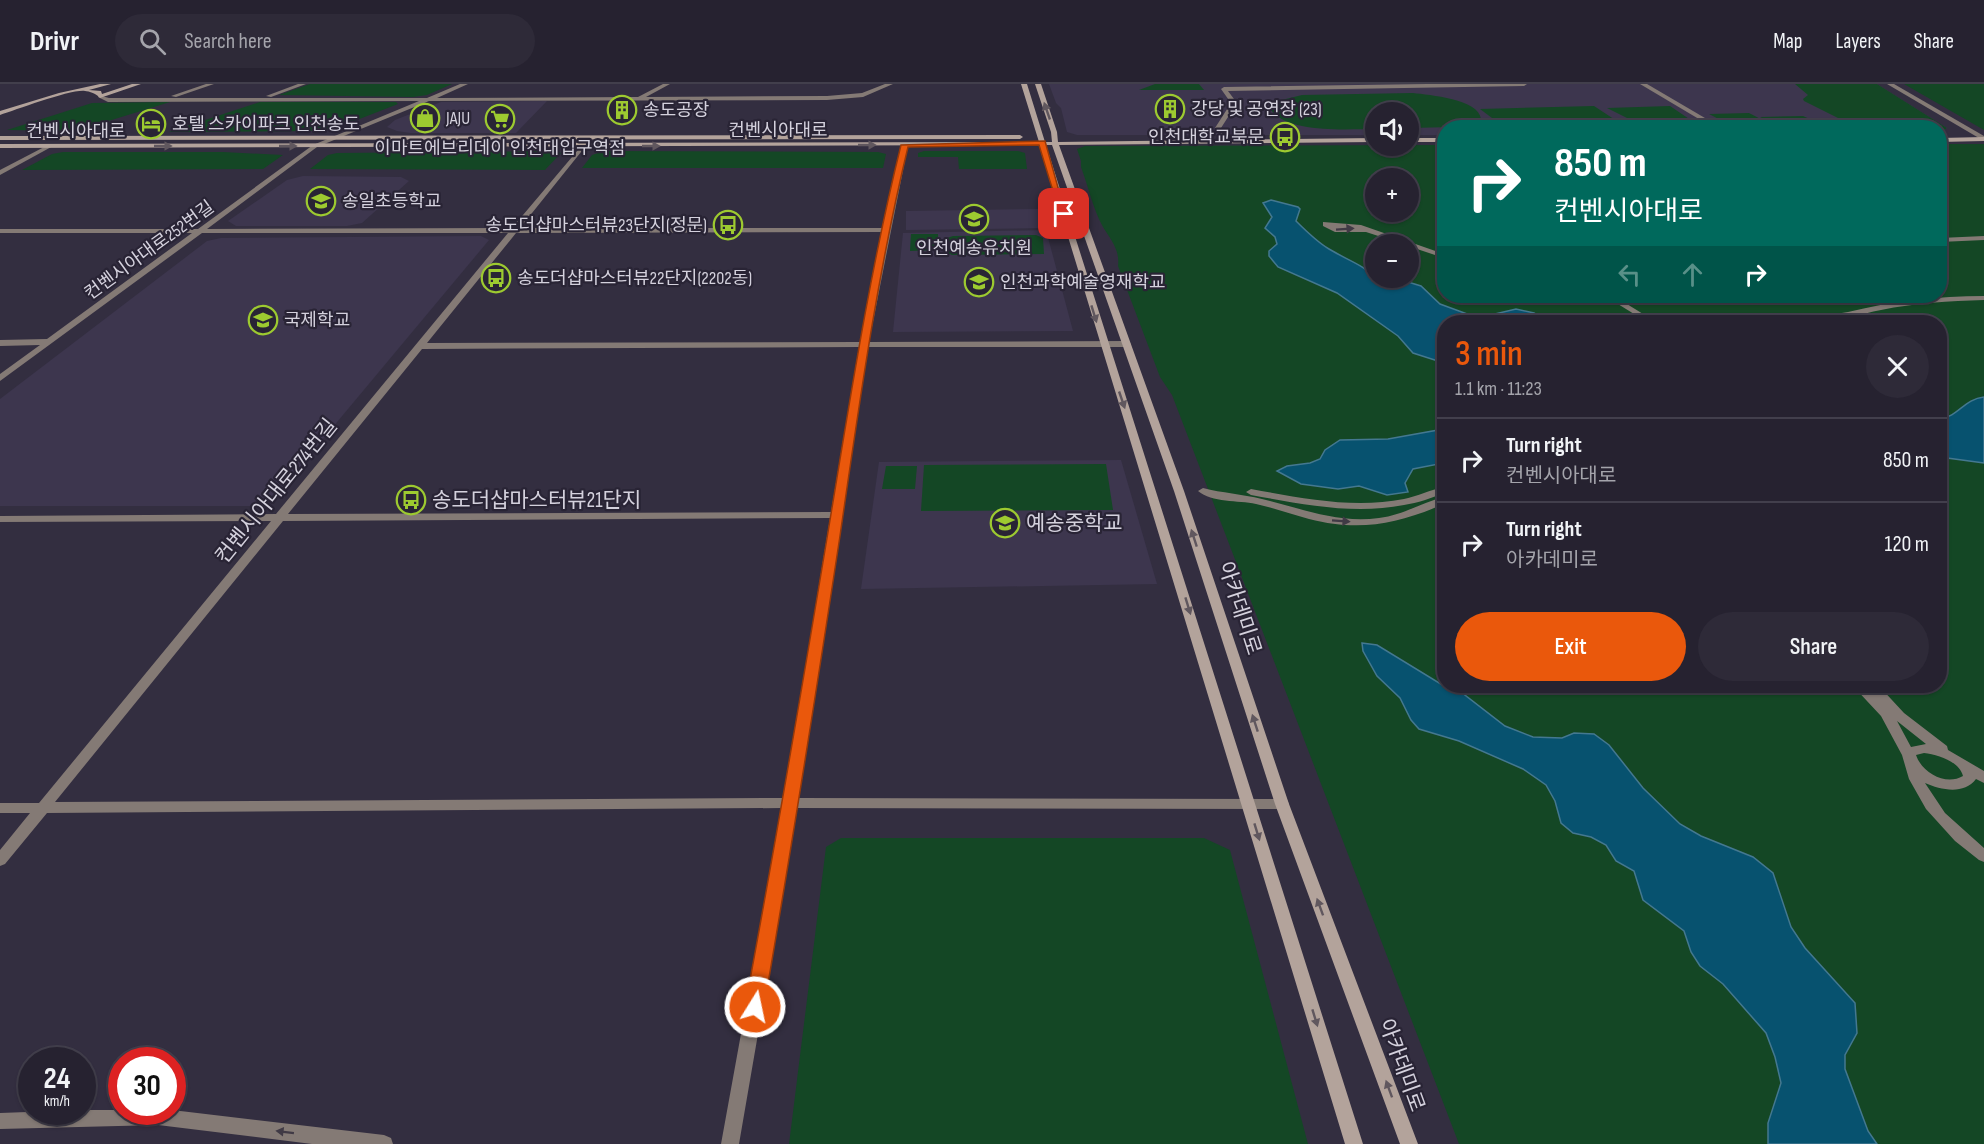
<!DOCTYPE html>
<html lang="en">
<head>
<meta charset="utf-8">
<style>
	:root { --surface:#262230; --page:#2e2a38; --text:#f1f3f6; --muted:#a4a4ab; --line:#423f4c; --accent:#ea580c }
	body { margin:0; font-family:"Sofia Sans Condensed","Noto Sans KR",sans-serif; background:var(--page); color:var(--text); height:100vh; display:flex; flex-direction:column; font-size:22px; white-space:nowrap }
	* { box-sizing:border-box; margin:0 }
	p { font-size:20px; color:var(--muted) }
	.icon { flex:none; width:33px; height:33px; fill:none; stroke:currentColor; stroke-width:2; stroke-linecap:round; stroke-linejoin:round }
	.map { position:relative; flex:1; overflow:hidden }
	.details { position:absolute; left:1437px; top:231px; width:510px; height:378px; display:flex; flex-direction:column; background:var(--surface); border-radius:24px; box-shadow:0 2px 4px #0004,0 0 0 2px var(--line) }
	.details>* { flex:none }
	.banner { position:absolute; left:1437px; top:36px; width:510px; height:183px; border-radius:24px; box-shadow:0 2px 4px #0004,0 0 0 2px var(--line); background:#00695c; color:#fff; overflow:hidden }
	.tools { position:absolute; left:1365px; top:18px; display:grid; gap:12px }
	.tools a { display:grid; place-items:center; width:54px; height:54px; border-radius:50%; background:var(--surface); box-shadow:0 2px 4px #0004,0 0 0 2px var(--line); font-size:30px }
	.speed { position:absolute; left:18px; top:963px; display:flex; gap:12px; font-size:30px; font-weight:700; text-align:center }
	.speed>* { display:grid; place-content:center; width:78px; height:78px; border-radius:50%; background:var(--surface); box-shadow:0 2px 4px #0004,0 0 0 2px var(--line); line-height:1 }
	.speed small { font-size:15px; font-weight:400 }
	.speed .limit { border:9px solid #d22; background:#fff; color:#111 }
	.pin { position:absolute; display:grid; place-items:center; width:51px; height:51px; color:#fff; margin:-26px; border-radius:12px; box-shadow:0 3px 9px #0006 }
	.me { position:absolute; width:66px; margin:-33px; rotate:10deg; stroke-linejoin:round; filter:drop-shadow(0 0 4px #0008) }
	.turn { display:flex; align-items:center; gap:21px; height:126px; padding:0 18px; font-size:27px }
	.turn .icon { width:78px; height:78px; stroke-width:2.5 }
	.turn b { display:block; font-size:42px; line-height:51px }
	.lanes { display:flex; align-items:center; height:57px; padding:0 18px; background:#0003; justify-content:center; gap:30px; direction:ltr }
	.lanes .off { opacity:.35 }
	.round { display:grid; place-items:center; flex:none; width:63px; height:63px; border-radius:32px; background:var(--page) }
	.overview { display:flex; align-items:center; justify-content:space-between; height:102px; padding:0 18px }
	h1 { font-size:36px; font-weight:600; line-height:45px; color:var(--accent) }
	.cta { display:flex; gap:12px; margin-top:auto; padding:12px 18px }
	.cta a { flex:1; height:69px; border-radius:36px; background:var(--accent); color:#fff; font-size:24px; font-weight:600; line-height:69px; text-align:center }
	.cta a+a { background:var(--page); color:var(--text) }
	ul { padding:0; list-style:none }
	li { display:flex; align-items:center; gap:18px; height:84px; padding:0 18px; border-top:2px solid var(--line) }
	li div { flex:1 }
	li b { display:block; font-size:22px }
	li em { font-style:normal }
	header { display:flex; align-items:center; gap:36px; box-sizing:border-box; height:84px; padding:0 30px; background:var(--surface); border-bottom:2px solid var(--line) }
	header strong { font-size:28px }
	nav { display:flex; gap:33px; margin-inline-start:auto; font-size:21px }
	.search { width:420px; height:54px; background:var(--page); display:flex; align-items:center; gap:15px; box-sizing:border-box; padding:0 21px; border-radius:33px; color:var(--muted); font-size:22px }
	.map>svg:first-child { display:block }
</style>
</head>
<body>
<header>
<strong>Drivr</strong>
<div class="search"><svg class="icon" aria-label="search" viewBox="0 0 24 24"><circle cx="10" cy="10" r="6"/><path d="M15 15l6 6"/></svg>Search here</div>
<nav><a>Map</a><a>Layers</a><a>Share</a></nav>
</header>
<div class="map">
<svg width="1984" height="1060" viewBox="0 0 1984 1060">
	<rect width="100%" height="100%" fill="#332e40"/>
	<g fill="#3d364e">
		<polygon points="1049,0 1877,0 1947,44 1940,49 1940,44 1444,44 1444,51 1409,51 1408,28 1376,28 1375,51 1077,51 1067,48 1061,24 1056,19"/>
		<polygon points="547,17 516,49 410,49 397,47 387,43 395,36 441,18"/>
		<polygon points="303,92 401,93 409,97 362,139 347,142 236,142 228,137 287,96"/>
		<polygon points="1039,125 1044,144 906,146 906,127"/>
		<polygon points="1046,146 1073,247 893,248 903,149"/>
		<polygon points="481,152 489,156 272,416 251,422 0,422 0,315 207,157 221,154"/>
		<polygon points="1121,376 1157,500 861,505 879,378"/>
	</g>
	<g fill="#144725" fill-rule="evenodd">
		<polygon points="310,0 452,0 427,11 413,13 279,11"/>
		<polygon points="1155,0 1199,0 1204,6 1139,6"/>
		<polygon points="1795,0 1877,0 1947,44 1940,49 1940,44 1856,43 1804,17 1803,15 1808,11"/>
		<polygon points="1904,0 1984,0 1984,46"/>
		<path d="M1413 9C1429 11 1479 15 1481 35L1454 43 1409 44 1408 28H1376L1375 45C1348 45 1289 50 1271 26L1274 18 1302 11Z"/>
		<polygon points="170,18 76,47 7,46 92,19"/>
		<polygon points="260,18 396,18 398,20 344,41 314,47 169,48"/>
		<polygon points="1594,22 1626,43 1504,43 1480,25"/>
		<polygon points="1670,22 1701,43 1645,43 1607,24"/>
		<polygon points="1749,29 1776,43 1734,43 1709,30"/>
		<polygon points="1803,32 1827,43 1780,43 1760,33"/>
		<path d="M1940 60H1984V1060H1459L1172 311 1160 293 1118 182C1120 166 1111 156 1103 143 1093 125 1088 102 1081 83V77L1077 65 1085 62 1444 61V212H1940ZM1376 94H1408V128H1376ZM1376 160H1408V194H1376ZM1444 238H1940V602H1444Z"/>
		<polygon points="556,67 561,69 545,86 310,85 328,71 337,69"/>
		<polygon points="604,67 878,68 886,70 883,84 582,84 592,71"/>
		<polygon points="924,67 1018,67 1025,69 1027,85 959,85 958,73 918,73 918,69"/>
		<polygon points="63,68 223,68 283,71 263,85 22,86 52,70"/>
		<polygon points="911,150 938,150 938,166 910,167"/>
		<polygon points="1036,151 1043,154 1044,170 952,171 946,168 947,154 953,152"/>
		<polygon points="1106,380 1113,426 921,427 924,381"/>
		<polygon points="886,382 917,382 915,405 882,405"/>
		<polygon points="841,754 1204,754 1230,766 1308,1060 789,1060 826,763"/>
	</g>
	<g fill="#07526f" stroke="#447890" stroke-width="1.5">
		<path d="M1271 116 1298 123 1300 125 1296 137C1306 147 1317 158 1329 165 1345 175 1364 181 1376 194H1395L1421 202 1440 220 1478 234 1516 225 1534 229 1546 236 1545 238H1444V279L1413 269 1398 252 1337 209 1278 183 1269 172V167L1277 160 1275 153 1265 144 1272 133 1263 119Z"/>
		<path d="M1984 313V379L1940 373V335C1959 332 1964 315 1984 313Z"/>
		<polygon points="1444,345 1444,379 1413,385 1405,399 1408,408 1387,411 1359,402 1338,405 1301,400 1277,387 1287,382 1310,379 1320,375 1325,366 1340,356 1388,355"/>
		<polygon points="1362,559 1377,561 1444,602 1457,605 1505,642 1533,653 1562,654 1574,649 1594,650 1609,661 1643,704 1680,740 1701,752 1753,773 1773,789 1791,843 1805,864 1855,919 1857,949 1845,971 1845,985 1868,1047 1877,1060 1768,1060 1768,1039 1781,999 1775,973 1766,949 1723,900 1700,882 1691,868 1684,847 1643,816 1634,787 1616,777 1606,761 1591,753 1573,749 1561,739 1555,717 1546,701 1523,685 1459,657 1419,645 1411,636 1400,614 1377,592 1363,567"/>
	</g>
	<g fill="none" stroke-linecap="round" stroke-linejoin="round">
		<g fill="#847a75" fill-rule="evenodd">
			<polygon points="206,0 214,0 176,13 171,12"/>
			<polygon points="298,0 306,0 271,13 266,12"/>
			<path d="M460 0H468L437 14 638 13 663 0H670L646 13 827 12 862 9 885 0H893L863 13 827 16 429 17 317 63 207 145 512 144 583 60 585 63 520 144H883L902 61 905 59 908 61 869 258 1127 257 1131 260 1127 263H868L798 714 1282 715 1287 716 1289 720 1287 724 1282 725 797 724 739 1060H721L782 724 47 729 5 780 0 782V766L30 729H0V719H39L271 437 0 438V432L276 430 508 149H202L0 297V290L40 261 0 262V256L47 255 192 149H0V145H198L313 61 419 17 108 18 98 13V11L109 14H427ZM882 148 860 258 427 259 516 149ZM859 263 831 428 288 430 422 265ZM830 434 784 714 55 718 283 437Z"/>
			<polygon points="1427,0 1527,0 1524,2 1228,7 1237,19 1221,44 1224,55 1220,55 1215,44 1231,19 1221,5 1224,3"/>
			<polygon points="1640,0 1647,0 1722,44 1714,44"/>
			<polygon points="48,61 53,62 0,91 0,86"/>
			<polygon points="1323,138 1361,141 1444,170 1444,174 1408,162 1408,160 1403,160 1366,148 1335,148 1323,142"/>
			<polygon points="1984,152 1984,156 1940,158 1940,154"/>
			<polygon points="1605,212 1614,212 1656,238 1647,238"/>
			<path d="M1984 212V216C1949 217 1915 219 1881 226 1859 230 1834 240 1812 238 1821 232 1836 230 1848 228 1893 217 1938 212 1984 212Z"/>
			<path d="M1444 403V409C1431 414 1418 419 1404 421 1353 431 1301 420 1251 411L1246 408 1251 405C1301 414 1353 425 1404 415 1418 412 1430 406 1444 403Z"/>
			<path d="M1203 404C1222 409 1242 410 1262 415 1301 424 1338 440 1379 434 1403 431 1421 419 1444 413V420C1397 440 1360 448 1309 435 1291 430 1274 424 1256 420 1238 416 1212 419 1198 407Z"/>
			<path d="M1853 602H1879L1904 629 1947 662 1948 666 1984 687V699L1976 695C1964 711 1941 706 1925 699L1945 729 1984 764V778L1979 776 1955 757 1926 725 1909 695 1902 671 1881 632ZM1897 637 1926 660 1911 663ZM1924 669C1938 671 1959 677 1963 692 1946 702 1922 689 1916 671Z"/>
			<polygon points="82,1026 172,1026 384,1051 391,1054 393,1060 312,1060 158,1041 0,1045 0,1029"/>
		</g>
		<polygon fill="#847a75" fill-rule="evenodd" points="1887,0 1894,0 1984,52 1984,57"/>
		<g fill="#b3a39b" fill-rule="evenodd">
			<path d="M100 0H111L89 6 101 7 102 10 132 0H141L100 14C97 10 89 7 85 7 71 5 16 26 0 31V27L59 9Z"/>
			<polygon points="1021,0 1027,0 1045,58 1052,58 1051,48 1035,0 1041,0 1057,48 1058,58 1376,54 1376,58 1059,61 1184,407 1289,720 1418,1060 1400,1060 1275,720 1174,407 1052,61 1046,61 1363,1060 1345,1060 1040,61 0,64 0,60 1039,58"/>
			<polygon points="0,52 1020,51 1023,53 1020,55 0,56"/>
			<polygon points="1984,53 1984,57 1940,58 1940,54"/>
			<rect x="1408" y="54" width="36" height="4"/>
		</g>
	</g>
	<defs><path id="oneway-solid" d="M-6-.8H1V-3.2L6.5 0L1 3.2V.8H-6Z" transform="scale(1.5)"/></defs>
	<g fill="#60575e">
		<use href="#oneway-solid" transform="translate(1047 27) rotate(-109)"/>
		<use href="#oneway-solid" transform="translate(867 61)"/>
		<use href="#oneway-solid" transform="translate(163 62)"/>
		<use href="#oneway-solid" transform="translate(288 62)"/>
		<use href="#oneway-solid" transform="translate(651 62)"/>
		<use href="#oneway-solid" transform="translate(1094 230) rotate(73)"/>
		<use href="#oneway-solid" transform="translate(1122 316) rotate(71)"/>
		<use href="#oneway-solid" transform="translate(1194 454) rotate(-108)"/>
		<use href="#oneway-solid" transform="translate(1188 522) rotate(73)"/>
		<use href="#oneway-solid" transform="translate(1255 639) rotate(-108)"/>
		<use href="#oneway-solid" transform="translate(1257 748) rotate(73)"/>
		<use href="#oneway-solid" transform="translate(1320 823) rotate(-110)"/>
		<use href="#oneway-solid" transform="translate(1315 934) rotate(73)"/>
		<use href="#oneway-solid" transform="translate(1389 1005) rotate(-110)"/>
	</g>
	<g fill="#403a45">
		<use href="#oneway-solid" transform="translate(1345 145) rotate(-4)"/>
		<use href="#oneway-solid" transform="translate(1341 437) rotate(4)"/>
		<use href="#oneway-solid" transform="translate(285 1048) rotate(-173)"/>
	</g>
	<path fill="#ea580c" stroke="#983908" stroke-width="1.5" d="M1045 57 1066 132 1060 130 1039 61 908 63C877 191 859 322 840 452 816 610 791 767 764 923L761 929 755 932 748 929 745 923C774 767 801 610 827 454 849 322 869 190 901 61Z"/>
	<defs>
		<g id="building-ring" transform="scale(1.5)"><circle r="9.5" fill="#292435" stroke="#9dca30" stroke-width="1.5"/><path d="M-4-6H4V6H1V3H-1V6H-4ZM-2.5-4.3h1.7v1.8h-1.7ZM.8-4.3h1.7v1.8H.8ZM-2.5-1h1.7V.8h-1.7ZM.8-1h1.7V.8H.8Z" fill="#9dca30"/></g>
		<g id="shop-ring" transform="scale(1.5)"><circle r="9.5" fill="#292435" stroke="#9dca30" stroke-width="1.5"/><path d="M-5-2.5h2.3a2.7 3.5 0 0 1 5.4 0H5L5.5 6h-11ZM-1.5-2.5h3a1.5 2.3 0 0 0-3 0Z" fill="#9dca30"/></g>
		<g id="supermarket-ring" transform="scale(1.5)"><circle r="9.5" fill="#292435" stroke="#9dca30" stroke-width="1.5"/><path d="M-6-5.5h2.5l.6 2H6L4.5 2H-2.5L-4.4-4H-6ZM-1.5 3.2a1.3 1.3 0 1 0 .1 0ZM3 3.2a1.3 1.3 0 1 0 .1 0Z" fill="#9dca30"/></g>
		<g id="hotel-ring" transform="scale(1.5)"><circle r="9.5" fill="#292435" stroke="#9dca30" stroke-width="1.5"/><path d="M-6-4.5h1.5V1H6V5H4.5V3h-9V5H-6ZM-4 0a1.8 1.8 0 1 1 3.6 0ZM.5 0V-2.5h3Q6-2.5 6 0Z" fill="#9dca30"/></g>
		<g id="bus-ring" transform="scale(1.5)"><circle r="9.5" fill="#292435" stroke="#9dca30" stroke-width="1.5"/><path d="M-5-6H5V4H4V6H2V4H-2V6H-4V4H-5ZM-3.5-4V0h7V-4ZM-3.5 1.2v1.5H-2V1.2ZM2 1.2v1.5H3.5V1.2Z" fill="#9dca30"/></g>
		<g id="school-ring" transform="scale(1.5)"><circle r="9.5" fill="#292435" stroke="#9dca30" stroke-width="1.5"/><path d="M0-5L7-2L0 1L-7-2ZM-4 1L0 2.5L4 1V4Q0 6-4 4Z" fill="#9dca30"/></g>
	</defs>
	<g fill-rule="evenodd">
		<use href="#building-ring" x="1170" y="25"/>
		<use href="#building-ring" x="622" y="26"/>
		<use href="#shop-ring" x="425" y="34"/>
		<use href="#supermarket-ring" x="500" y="35"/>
		<use href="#hotel-ring" x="151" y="40"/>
		<use href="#bus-ring" x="1285" y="53"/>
		<use href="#school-ring" x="321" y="117"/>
		<use href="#school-ring" x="974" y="135"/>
		<use href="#bus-ring" x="728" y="141"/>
		<use href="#bus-ring" x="496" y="194"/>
		<use href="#school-ring" x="979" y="198"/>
		<use href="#school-ring" x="263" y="236"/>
		<use href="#bus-ring" x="411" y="416"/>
		<use href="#school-ring" x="1005" y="439"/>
	</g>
	<g text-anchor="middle" stroke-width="4.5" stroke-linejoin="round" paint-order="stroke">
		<g font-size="18" fill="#d4d1dd" stroke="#292435" text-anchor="start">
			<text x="1191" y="31">강당 및 공연장 (23)</text>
			<text x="643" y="32">송도공장</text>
			<text x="446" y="40">JAJU</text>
			<text x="172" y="46">호텔 스카이파크 인천송도</text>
			<text x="1264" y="59" text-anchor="end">인천대학교북문</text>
			<text x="500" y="70" text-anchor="middle">이마트에브리데이 인천대입구역점</text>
			<text x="342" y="123">송일초등학교</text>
			<text x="707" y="147" text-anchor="end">송도더샵마스터뷰23단지(정문)</text>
			<text x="974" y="170" text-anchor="middle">인천예송유치원</text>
			<text x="517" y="200">송도더샵마스터뷰22단지(2202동)</text>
			<text x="1000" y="204">인천과학예술영재학교</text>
			<text x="284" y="242">국제학교</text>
		</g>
		<g font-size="18" fill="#d4d1dd" stroke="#292435">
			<text x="778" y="52">컨벤시아대로</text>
			<text x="76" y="53">컨벤시아대로</text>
			<text transform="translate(149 166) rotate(-36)" y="6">컨벤시아대로252번길</text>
		</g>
		<g font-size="21" fill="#d4d1dd" stroke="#292435">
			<text transform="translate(276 407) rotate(-51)" y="7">컨벤시아대로274번길</text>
			<text transform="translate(1240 524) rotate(72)" y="7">아카데미로</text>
			<text transform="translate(1402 981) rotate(70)" y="7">아카데미로</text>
		</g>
		<g font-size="21" fill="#d4d1dd" stroke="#292435" text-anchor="start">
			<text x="432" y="423">송도더샵마스터뷰21단지</text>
			<text x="1026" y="446">예송중학교</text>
		</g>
	</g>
</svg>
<div class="tools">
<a><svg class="icon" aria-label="sound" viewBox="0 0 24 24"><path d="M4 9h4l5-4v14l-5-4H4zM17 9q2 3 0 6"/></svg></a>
<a>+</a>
<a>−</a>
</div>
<div class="speed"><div>24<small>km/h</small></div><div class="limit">30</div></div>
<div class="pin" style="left:1064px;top:130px;background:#d93025"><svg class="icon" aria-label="arrive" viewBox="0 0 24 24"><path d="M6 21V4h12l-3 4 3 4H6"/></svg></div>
<svg class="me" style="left:755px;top:923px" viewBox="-20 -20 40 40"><circle r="17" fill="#ea580c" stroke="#fff" stroke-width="3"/><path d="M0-11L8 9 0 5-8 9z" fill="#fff"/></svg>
<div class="banner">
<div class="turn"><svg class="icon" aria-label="right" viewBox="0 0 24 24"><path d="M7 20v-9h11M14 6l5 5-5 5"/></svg><div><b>850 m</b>컨벤시아대로</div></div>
<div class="lanes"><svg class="icon off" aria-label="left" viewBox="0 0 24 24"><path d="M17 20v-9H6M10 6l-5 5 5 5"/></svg><svg class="icon off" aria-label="ahead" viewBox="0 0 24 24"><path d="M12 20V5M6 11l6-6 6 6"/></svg><svg class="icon" aria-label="right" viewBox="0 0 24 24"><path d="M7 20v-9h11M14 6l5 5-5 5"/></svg></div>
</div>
<section class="details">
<div class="overview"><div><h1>3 min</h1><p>1.1 km · 11:23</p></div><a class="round"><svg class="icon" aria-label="close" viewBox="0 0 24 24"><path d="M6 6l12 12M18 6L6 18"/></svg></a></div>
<ul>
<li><svg class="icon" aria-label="right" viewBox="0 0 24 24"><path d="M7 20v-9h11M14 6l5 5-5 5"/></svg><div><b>Turn right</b><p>컨벤시아대로</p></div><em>850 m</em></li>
<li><svg class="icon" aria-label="right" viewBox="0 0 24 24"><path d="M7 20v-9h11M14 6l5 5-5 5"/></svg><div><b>Turn right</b><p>아카데미로</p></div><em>120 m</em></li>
</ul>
<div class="cta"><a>Exit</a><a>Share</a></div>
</section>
</div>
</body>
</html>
